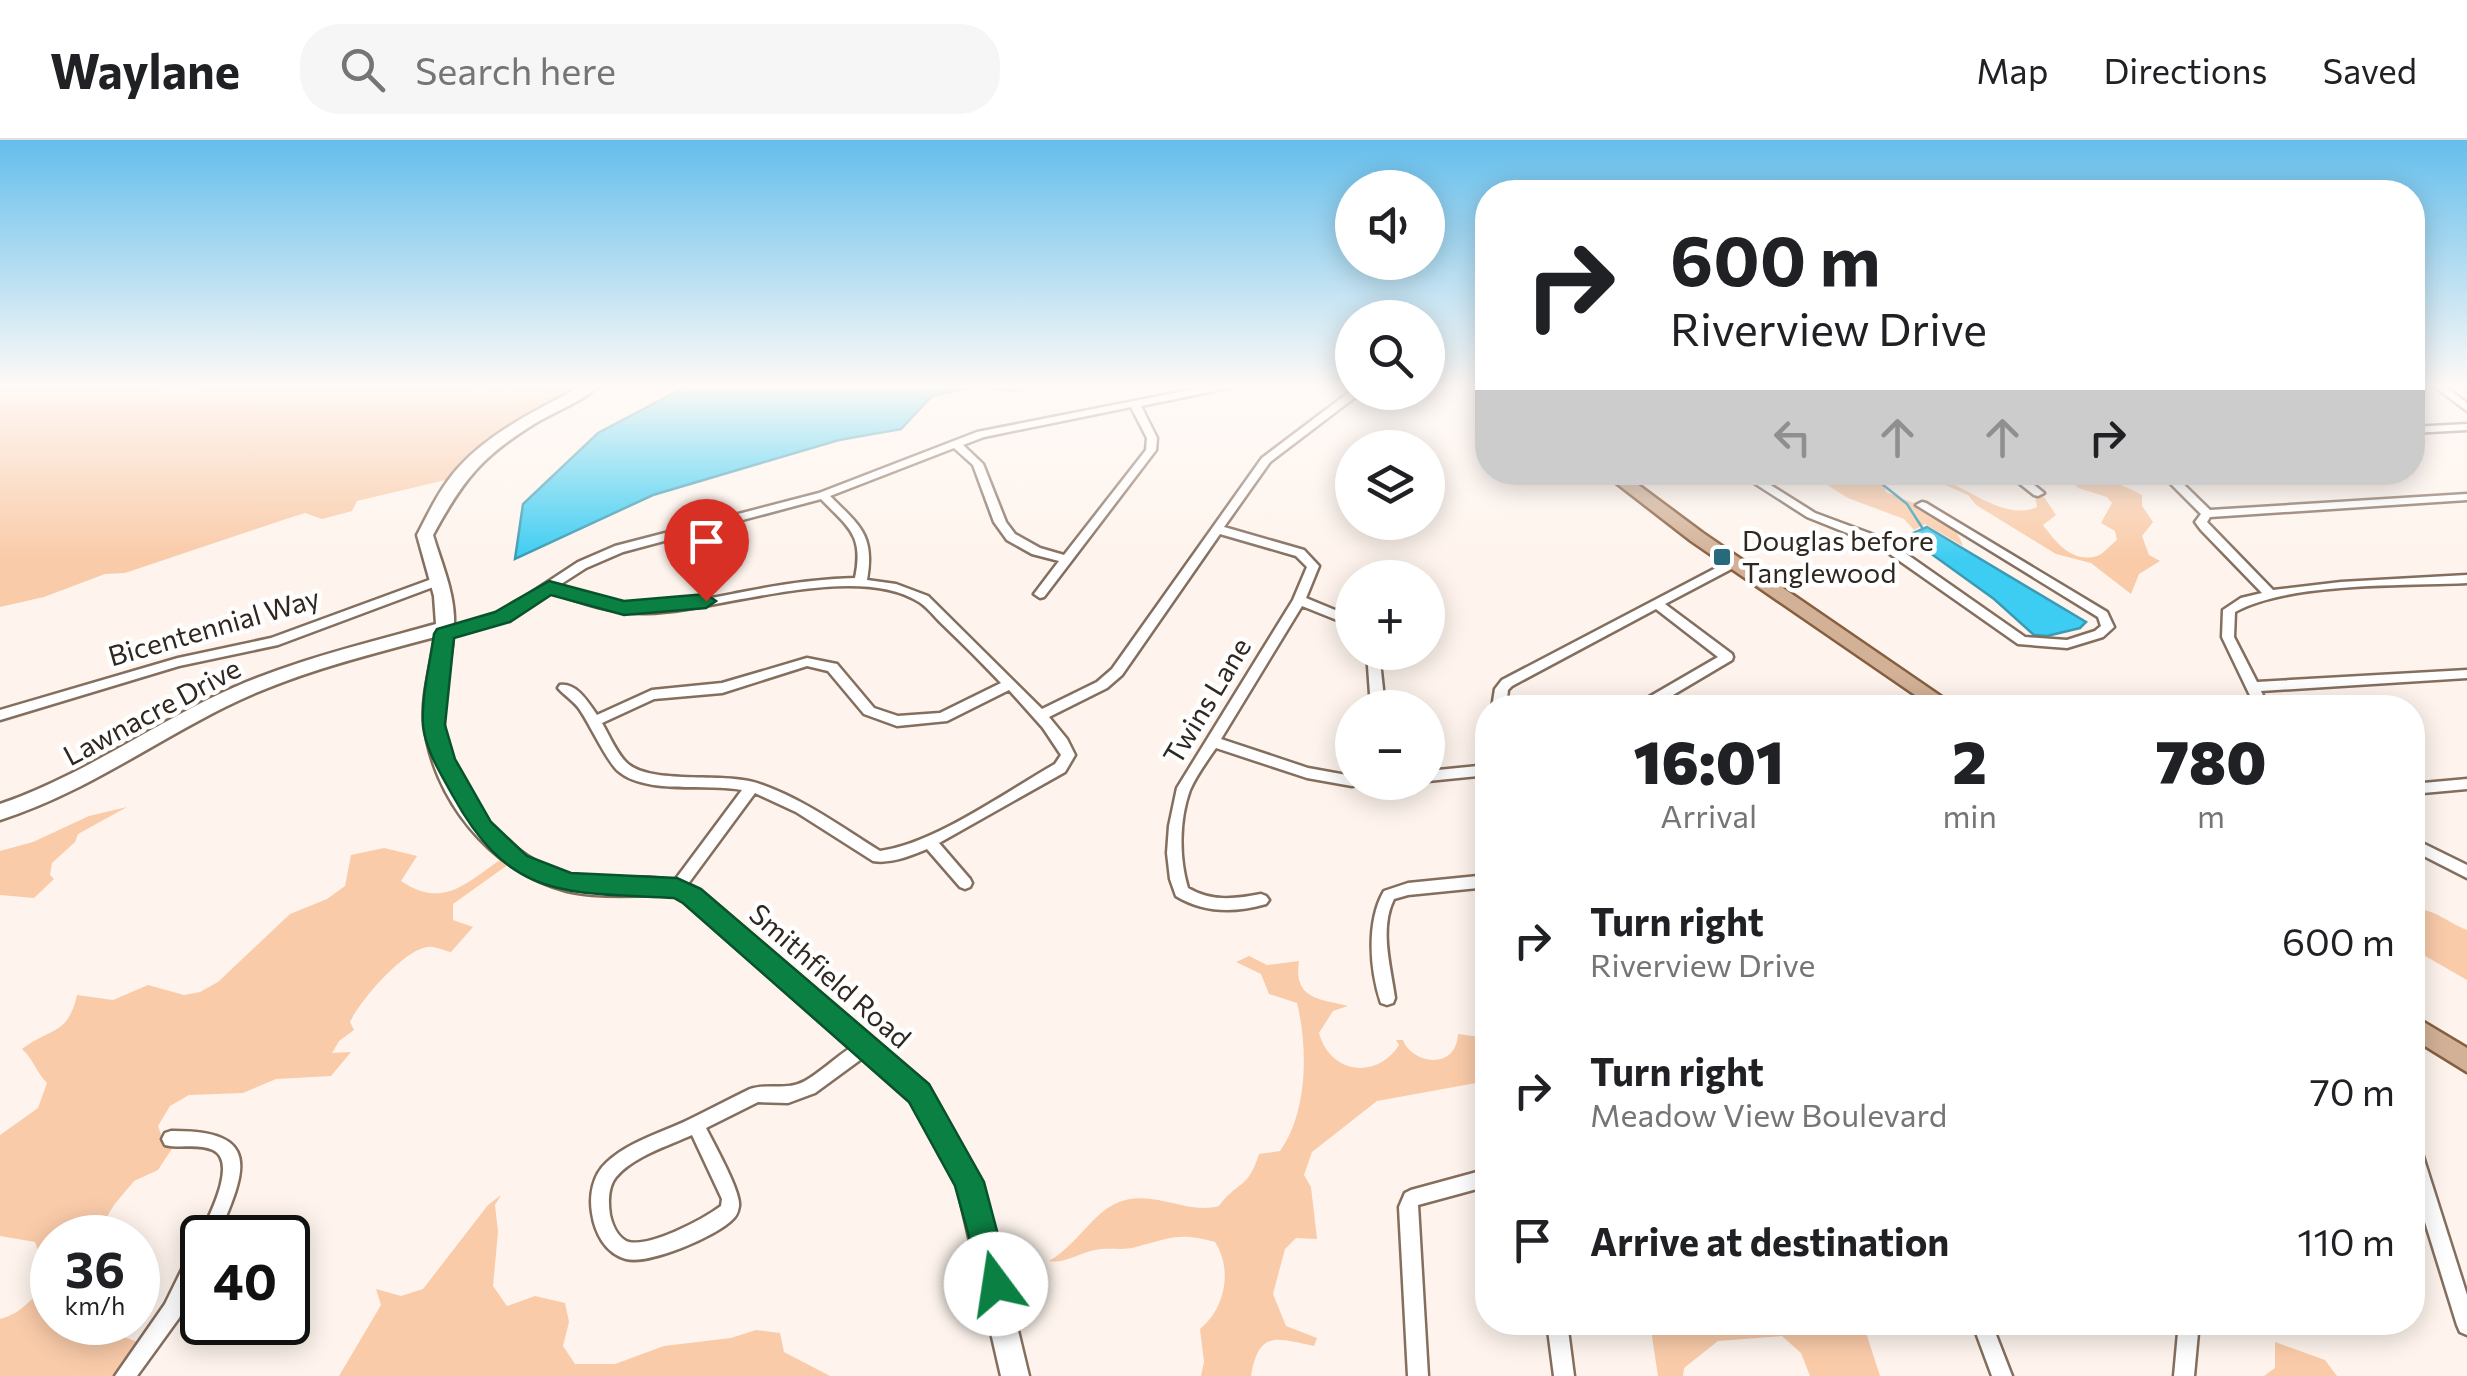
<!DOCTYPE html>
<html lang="en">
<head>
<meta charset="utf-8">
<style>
	:root { --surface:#fff; --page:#f6f6f6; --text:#202124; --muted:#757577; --line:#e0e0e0 }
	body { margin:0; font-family:Commissioner,sans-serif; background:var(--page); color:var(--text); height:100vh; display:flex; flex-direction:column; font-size:38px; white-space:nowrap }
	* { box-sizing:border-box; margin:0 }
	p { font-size:32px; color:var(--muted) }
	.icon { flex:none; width:55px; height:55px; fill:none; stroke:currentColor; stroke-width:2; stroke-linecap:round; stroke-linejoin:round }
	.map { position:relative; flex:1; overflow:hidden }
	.drawer { position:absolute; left:1475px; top:555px; width:950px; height:640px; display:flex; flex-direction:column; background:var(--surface); border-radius:40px; box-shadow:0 5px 25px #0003 }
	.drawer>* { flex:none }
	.top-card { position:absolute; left:1475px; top:40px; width:950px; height:305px; border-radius:40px; box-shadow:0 5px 25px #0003; background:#fff; color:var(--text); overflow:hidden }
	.fabs { position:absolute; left:1335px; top:30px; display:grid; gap:20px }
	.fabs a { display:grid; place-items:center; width:110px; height:110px; border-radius:50%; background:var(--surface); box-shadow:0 5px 25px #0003; font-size:50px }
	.speed { position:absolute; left:30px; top:1075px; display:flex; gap:20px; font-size:50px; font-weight:700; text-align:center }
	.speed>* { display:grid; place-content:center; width:130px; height:130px; border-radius:50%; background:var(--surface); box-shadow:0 5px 25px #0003; line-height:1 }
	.speed small { font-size:25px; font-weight:400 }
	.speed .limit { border:5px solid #111; border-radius:15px; background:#fff; color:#111 }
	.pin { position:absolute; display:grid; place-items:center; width:85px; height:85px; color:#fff; margin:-102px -42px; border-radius:50% 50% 50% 0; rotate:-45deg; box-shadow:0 0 10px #0007 }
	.pin .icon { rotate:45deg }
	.me { position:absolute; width:110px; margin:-55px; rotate:346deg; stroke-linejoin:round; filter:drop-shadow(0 0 8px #0008) }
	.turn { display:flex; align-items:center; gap:35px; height:210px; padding:0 30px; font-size:45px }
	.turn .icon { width:130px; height:130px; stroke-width:2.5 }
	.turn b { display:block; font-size:70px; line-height:85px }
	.lanes { display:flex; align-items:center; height:95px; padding:0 30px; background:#0003; justify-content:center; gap:50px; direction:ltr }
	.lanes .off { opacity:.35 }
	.eta { display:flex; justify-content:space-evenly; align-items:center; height:170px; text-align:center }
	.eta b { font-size:60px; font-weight:800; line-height:70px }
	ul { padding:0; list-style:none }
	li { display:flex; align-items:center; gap:30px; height:150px; padding:0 30px }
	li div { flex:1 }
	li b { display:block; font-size:38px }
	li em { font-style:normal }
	header { display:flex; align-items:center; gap:60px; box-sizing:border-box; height:140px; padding:0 50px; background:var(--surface); border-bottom:2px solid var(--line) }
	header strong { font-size:48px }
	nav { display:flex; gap:55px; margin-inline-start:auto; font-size:35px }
	.search { width:700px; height:90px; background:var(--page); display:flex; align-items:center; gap:25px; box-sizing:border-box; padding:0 35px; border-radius:40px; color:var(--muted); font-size:38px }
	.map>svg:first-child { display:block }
</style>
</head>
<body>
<header>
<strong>Waylane</strong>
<div class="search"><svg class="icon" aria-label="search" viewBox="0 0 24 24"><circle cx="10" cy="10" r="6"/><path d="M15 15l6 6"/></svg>Search here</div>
<nav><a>Map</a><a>Directions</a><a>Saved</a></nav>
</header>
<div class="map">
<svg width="2467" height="1236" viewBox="0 0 2467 1236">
	<rect width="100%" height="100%" fill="#fef4ed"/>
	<g fill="#f9cba9">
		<path d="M0 245H148C177 258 207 245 239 245 311 244 384 245 456 245L482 252 498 245H592L523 284 454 338 357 361 352 371 322 379 305 373 286 379 125 433 105 434 44 457 0 467Z"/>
		<path d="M1808 333H1873L1875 339 1884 343 1886 352C1914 365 1951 370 1963 406L1925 384 1914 390 1904 379 1848 358Z"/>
		<path d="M1919 333C1956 335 2000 384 2037 367L2034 352 2044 357 2056 375 2043 385C2054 400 2072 424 2097 416 2104 414 2111 404 2117 400L2115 391 2101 383 2112 363 2107 357 2078 348 2066 333C2088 333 2124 344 2142 355V366L2153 382 2142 396 2149 415 2160 421 2139 434 2131 454 2091 423 2056 414 1976 365 1968 355Z"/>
		<polygon points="127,667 78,694 75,702 52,723 50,735 54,739 34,758 0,755 0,711 33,702 89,676"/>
		<path d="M384 708 417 716 401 741C444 770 467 742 503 718L509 724 453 764V780L473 787 451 812C444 811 435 806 428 807 404 809 360 861 350 882L354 890 339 901 332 913 351 912 331 936 276 939 243 953 189 955 170 966 158 986 162 997 177 1001 158 1030 134 1041 114 1065 95 1097 52 1098V1182L104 1183 107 1191 144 1204 120 1236H0V1179C25 1173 46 1147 51 1123L40 1116 35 1102 0 1096V995L38 968 47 943C36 932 34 920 22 909 49 888 68 896 77 855L113 860 148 845 184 855 200 852 218 842 290 774 327 759 345 746 351 715Z"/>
		<path d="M2412 768C2438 770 2444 781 2467 790V840L2413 809Z"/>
		<path d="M1249 816 1267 825 1299 821C1293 860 1320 859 1348 866L1333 871 1319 893C1330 934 1377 940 1399 905L1396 900H1403C1411 923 1456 932 1458 894L1487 898V941L1377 961 1312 1012 1304 1035 1311 1047 1317 1099 1296 1098 1285 1109 1273 1154 1286 1186 1317 1198 1314 1206C1275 1198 1259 1190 1251 1236H1201L1204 1222 1200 1189C1225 1169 1233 1130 1215 1102 1178 1092 1171 1098 1136 1107 1123 1111 1109 1107 1095 1110 1079 1113 1065 1124 1049 1121 1076 1106 1093 1072 1119 1062 1155 1049 1185 1075 1219 1066 1237 1041 1248 1050 1259 1014L1280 1011C1308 972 1308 908 1297 863L1269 854 1261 834 1236 822Z"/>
		<polygon points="501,1055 495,1065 498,1092 493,1146 507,1166 535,1156 565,1163 569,1182 563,1206 575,1224 615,1224 664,1206 731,1198 756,1190 780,1193 784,1212 830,1236 339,1236 381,1165 376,1149 401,1156 423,1149 488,1065"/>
		<polygon points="1650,1183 1863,1183 1880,1236 1810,1236 1801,1213 1782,1196 1718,1201 1684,1228 1683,1236 1658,1236"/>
		<polygon points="2275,1202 2325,1220 2337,1236 2264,1236 2275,1228"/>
	</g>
	<g fill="#3ecdf2" stroke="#3a9bb3" stroke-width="2.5">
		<polygon points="689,245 1036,245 1017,251 972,247 932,256 901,289 839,300 653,355 515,419 523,364 598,293"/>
		<polygon points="1927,387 2086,482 2080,488 2047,496 2034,495 1994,459 1912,400 1913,393"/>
	</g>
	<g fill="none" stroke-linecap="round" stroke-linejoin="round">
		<polyline stroke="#3a9bb3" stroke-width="2.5" points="1867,332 1907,364 1923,389"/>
		<g stroke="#846e5e" stroke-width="5">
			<g id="street">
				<path d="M1215 245H1234L1229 248 1141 266 1157 298 1156 310 1044 457 1040 458 1034 454 1059 421 1032 414 1007 400 994 382 973 325 954 308 830 356C860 386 875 395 867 440L896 444 928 456 1042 569 1097 542 1112 529 1262 318 1352 250V252H1362L1270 322 1224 387 1304 410 1319 426 1306 458 1352 477V486L1302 466 1221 599 1308 628 1352 636V642H1358L1357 645 1352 646 1307 638 1216 608C1207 621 1196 636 1190 650 1179 680 1179 718 1188 748 1211 762 1236 759 1261 754L1266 756 1269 760 1266 764C1235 773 1204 773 1176 756L1170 739 1167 713 1169 686 1177 648 1293 460 1307 427 1296 416 1220 394 1122 535 1107 548 1049 577 1067 599 1075 615 1065 632 939 703 970 739 972 743 970 747 965 749 960 747 927 709C910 716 891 724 873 721L796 672 755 653 682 752 677 754 672 752 670 748 672 744 742 650C708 643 645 655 618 631 606 620 591 586 580 570 575 562 565 556 558 548L560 545C577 543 588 562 597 575L652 550 722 543 807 518 837 524 874 568 898 576 940 573 1001 543C982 523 962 503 941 483 935 477 927 467 919 462 855 421 721 471 647 473 614 474 581 463 550 452L507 480 444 498 438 494 440 491 499 474 578 422 615 406 819 353 977 292ZM1131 267 1147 298 1146 310 1064 415 1040 408 1015 394 1006 382 983 324 963 305 984 297ZM821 359C849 388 864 395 855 438 818 439 783 444 748 451 710 458 671 467 633 465 607 463 583 455 558 446L586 428 623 412ZM807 526 828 531 864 574 897 586 947 581 1009 550 1043 588 1061 615 1055 624C1006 652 934 704 880 711 840 686 802 658 757 643 723 632 650 645 627 623 617 614 609 595 602 583L654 559 722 553Z"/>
				<polygon points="2432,245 2443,245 2467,263 2467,271"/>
				<polygon points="2467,284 2467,290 2412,293 2412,287"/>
				<polygon points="1643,332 1660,332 1629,345 1625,346 1619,343"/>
				<polygon points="1737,332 1750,332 1815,373 1885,399 2025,497 2067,500 2095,491 2101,486 2098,477 1916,365 1922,362 1926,363 2107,472 2114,487 2103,497 2067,508 2018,504 1877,405 1807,377"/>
				<polygon points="2005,332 2018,332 2044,353 2038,356 2034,355"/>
				<path d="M2159 332H2171L2210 370 2467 354V360L2210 377 2207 382 2273 450 2341 442 2467 435V443C2404 446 2289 442 2235 472L2234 497 2257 542 2467 530V538L2261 551 2269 568H2256L2222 497 2223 470 2241 458 2262 453 2201 390 2195 382 2201 374Z"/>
				<polygon points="1735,418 1739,419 1741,422 1739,425 1665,464 1732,514 1733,517 1732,520 1651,568 1636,568 1637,564 1718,517 1656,469 1512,546 1508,550 1506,568 1492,568 1495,549 1502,540"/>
				<polygon points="440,436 444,437 446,440 444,443 278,505 179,526 0,580 0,570 178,518 271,498"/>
				<polygon points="1367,512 1379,512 1385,568 1371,568"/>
				<polygon points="1488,625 1488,635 1428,641 1428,631"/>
				<polygon points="2467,639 2467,649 2412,654 2412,644"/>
				<polygon points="2412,698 2467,725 2467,738 2412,710"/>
				<path d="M1488 735V747L1408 755 1394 759C1379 789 1391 827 1395 858L1393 863 1387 865 1381 863C1370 830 1366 782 1384 751L1408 743Z"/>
				<path d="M865 900 871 902 873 907 871 912 815 953 788 963 758 962 706 988C714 1004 741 1052 739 1066 738 1072 737 1075 733 1079 717 1096 649 1125 626 1119 605 1113 595 1093 592 1073 589 1055 593 1035 606 1023 628 1002 661 993 688 980 709 970 729 959 750 949 768 943 787 951 805 941 826 929 843 909 865 900ZM692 995 722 1059 721 1066C704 1079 646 1110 626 1101 617 1096 612 1084 610 1075 608 1062 608 1047 616 1037 634 1016 668 1006 692 995Z"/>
				<path d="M171 991C265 990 245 1032 217 1098H202V1128L179 1178 137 1236H115L165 1164 195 1103 200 1101 199 1098C207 1080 239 1022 213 1010 198 1003 180 1009 165 1005L162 999 165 993Z"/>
				<polygon points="2412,1002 2418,1004 2421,1010 2467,1155 2467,1195 2460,1192 2457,1185 2412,1040"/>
				<polygon points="1488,1029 1488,1046 1418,1065 1428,1236 1408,1236 1399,1067 1405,1053 1411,1050"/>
				<polygon points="1547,1182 1567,1182 1574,1236 1554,1236"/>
				<polygon points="1972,1182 1991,1182 2012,1236 1992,1236"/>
				<polygon points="2179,1182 2199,1182 2194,1236 2174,1236"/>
			</g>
		</g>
		<g stroke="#846e5e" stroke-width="5">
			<path id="secondary" d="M583 245H600C584 260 559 270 539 281 483 315 464 338 433 395 441 422 453 449 454 477 455 508 444 538 443 569 442 633 491 702 549 728 597 749 653 725 700 750L928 945 982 1042 1029 1236H1001L957 1045 910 961 684 762 674 756C639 754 601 759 567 751 491 732 431 658 424 580 422 552 432 524 435 497 364 516 291 534 225 567 149 605 82 654 0 680V664C76 638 140 593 211 558 282 523 360 505 436 484L434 456 417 395C429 372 440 348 458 328 491 291 540 269 583 245Z"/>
		</g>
		<g stroke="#865f40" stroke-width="5">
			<g id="primary">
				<polygon points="1478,245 1488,245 1488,250 1480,248"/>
				<polygon points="1602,332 1621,332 1703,393 1958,568 1934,568 1691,401"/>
				<polygon points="2412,875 2467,908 2467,932 2412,898"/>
			</g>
		</g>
		<use href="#street" fill="#fff" fill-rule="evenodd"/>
		<use href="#secondary" fill="#fff" fill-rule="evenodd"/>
		<use href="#primary" fill="#d2b197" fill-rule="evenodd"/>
	</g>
	<linearGradient id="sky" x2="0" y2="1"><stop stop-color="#64beec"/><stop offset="0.59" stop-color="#fffaf7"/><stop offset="1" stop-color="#fffaf7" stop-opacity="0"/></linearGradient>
	<rect width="2467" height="418" fill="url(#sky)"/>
	<path fill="#0b8043" stroke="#07532c" stroke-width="2.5" d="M549 441 624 461 706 454 716 461 706 468 624 475 551 455 510 482 454 498 445 585 455 619 491 682 527 716 571 733 677 738 701 749 929 944 984 1042 1011 1144 1006 1155 996 1159 985 1155 955 1046 909 962 683 763 674 758C565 752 511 761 453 656 441 634 426 611 423 586 421 557 430 523 434 494L437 489 495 472Z"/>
	<rect fill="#276a7c" stroke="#fff" stroke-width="4" x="1712" y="407" width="20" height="20" rx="5"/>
	<g text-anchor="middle" stroke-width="9" stroke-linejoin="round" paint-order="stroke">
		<g font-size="28" fill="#302720" stroke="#fff" text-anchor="start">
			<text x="1742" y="411">Douglas before<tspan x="1742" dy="32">Tanglewood</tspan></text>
		</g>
		<g font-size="28" fill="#302720" stroke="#fff">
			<text transform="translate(214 487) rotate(-16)" y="10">Bicentennial Way</text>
			<text transform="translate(1207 561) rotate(-59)" y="10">Twins Lane</text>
			<text transform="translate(152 572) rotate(-28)" y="10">Lawnacre Drive</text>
			<text transform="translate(830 836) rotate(41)" y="10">Smithfield Road</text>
		</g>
	</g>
</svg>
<div class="fabs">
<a><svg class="icon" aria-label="sound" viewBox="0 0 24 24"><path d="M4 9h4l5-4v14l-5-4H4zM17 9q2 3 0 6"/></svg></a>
<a><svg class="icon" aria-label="search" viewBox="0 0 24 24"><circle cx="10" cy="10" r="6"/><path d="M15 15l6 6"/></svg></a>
<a><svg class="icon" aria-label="layers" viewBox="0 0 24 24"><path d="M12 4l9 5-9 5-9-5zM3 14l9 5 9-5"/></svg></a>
<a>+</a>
<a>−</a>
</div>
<div class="speed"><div>36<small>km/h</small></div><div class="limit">40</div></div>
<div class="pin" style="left:706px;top:461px;background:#d93025"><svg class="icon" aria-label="arrive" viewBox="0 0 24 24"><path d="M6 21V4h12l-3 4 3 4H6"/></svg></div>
<svg class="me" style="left:996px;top:1144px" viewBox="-20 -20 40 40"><circle r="19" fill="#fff"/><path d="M0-13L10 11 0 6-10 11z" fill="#0b8043"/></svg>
<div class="top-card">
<div class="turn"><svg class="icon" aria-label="right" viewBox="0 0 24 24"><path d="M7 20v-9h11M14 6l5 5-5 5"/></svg><div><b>600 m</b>Riverview Drive</div></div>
<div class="lanes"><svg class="icon off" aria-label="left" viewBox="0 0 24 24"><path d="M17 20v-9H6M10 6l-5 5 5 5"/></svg><svg class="icon off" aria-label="ahead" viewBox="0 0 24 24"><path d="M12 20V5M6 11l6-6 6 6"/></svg><svg class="icon off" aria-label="ahead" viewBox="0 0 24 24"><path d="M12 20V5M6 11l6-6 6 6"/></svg><svg class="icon" aria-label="right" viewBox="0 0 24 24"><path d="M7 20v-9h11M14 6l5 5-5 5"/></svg></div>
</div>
<section class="drawer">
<div class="eta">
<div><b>16:01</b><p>Arrival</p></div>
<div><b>2</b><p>min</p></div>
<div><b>780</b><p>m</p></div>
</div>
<ul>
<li><svg class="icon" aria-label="right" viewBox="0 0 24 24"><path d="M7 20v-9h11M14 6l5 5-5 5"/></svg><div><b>Turn right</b><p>Riverview Drive</p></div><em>600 m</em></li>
<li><svg class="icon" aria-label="right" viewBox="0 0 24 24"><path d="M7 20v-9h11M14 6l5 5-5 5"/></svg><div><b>Turn right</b><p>Meadow View Boulevard</p></div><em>70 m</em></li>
<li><svg class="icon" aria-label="arrive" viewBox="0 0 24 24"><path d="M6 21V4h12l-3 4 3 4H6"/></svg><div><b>Arrive at destination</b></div><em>110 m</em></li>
</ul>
</section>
</div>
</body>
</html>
